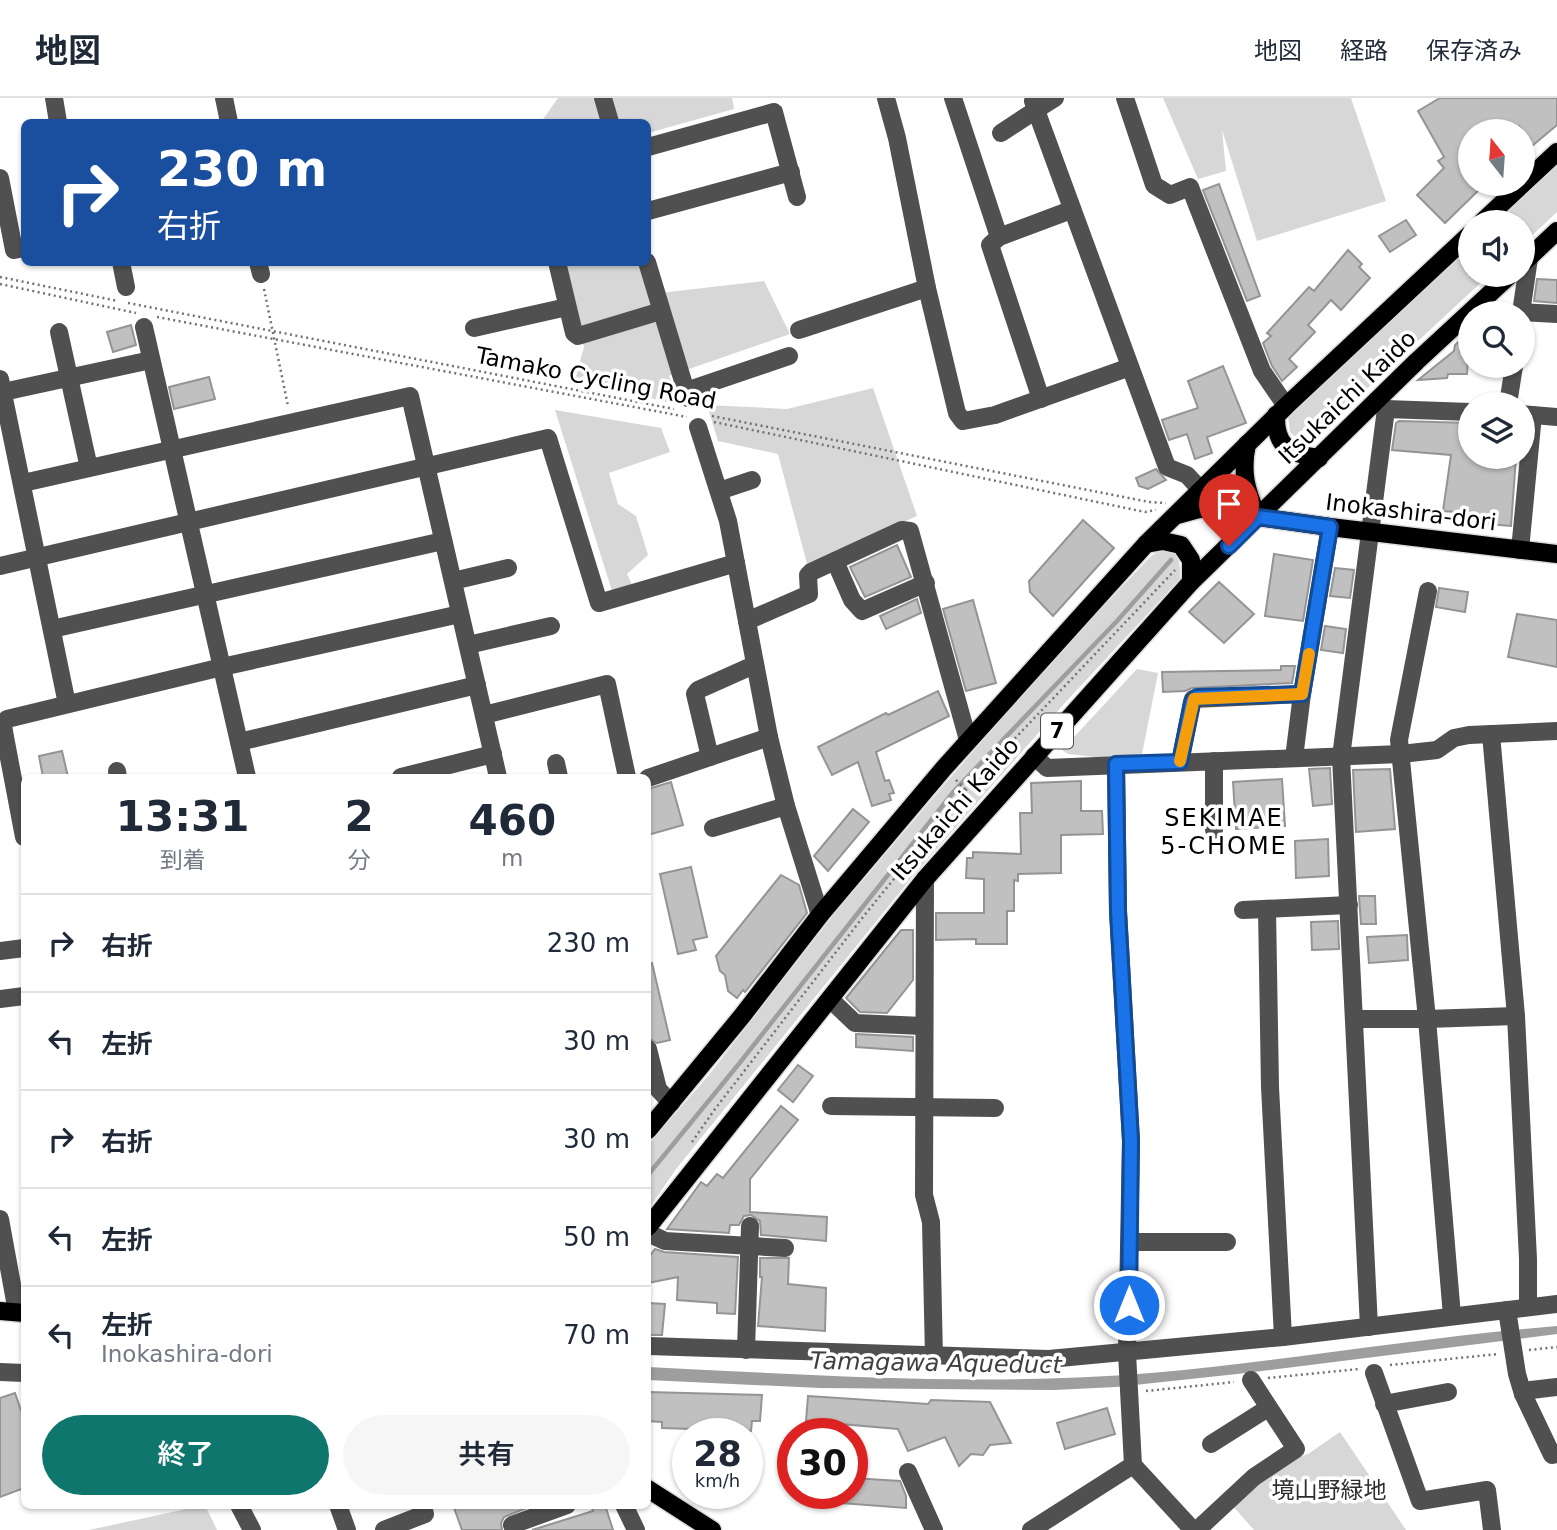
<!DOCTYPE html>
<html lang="ja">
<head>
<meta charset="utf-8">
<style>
	:root { --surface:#fff; --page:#f6f6f7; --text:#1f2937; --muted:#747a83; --line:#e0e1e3; --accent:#0f766e }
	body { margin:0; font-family:"DejaVu Sans","Noto Sans JP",sans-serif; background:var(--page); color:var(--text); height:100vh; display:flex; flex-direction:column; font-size:26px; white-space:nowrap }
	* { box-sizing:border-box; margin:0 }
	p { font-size:23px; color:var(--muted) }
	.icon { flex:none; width:38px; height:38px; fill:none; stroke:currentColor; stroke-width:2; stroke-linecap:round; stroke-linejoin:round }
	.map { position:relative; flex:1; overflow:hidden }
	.panel { position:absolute; left:21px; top:676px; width:630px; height:735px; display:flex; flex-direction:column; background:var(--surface); border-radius:10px; box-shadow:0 2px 5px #0004 }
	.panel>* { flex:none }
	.top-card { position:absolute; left:21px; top:21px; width:630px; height:147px; border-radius:10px; box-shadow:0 2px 5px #0004; background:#1a4fa0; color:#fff; overflow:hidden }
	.needle { width:46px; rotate:343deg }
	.tools { position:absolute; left:1458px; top:21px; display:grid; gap:14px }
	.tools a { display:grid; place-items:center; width:77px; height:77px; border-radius:50%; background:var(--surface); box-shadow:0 2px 5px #0004; font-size:35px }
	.speed { position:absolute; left:672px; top:1320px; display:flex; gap:14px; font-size:35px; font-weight:700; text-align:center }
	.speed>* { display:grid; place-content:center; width:91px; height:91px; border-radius:50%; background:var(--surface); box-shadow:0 2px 5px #0004; line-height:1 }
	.speed small { font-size:18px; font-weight:400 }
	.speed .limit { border:10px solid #d22; background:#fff; color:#111 }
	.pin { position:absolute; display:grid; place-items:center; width:60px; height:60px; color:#fff; margin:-72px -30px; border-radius:50% 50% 50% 0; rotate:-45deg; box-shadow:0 0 7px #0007 }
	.pin .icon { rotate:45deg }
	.me { position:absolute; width:77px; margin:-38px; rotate:0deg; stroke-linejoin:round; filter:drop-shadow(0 0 5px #0008) }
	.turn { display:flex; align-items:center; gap:24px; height:147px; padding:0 21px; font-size:32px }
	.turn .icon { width:91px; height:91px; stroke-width:2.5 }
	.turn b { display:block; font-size:49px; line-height:60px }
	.eta { display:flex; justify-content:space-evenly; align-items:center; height:119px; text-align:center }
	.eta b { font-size:42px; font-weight:600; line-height:49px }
	.button { display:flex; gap:14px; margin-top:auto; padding:14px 21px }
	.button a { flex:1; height:80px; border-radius:42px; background:var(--accent); color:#fff; font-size:28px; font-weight:600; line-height:80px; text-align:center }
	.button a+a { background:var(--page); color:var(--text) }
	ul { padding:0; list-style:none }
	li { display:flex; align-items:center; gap:21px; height:98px; padding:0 21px; border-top:2px solid var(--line) }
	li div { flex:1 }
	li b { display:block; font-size:26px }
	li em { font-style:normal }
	header { display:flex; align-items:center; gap:42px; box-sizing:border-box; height:98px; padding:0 35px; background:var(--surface); border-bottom:2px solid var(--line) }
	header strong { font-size:33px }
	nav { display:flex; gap:38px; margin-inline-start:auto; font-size:24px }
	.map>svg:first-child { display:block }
</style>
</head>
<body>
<header>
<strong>地図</strong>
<nav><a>地図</a><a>経路</a><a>保存済み</a></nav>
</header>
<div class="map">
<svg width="1557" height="1432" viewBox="0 0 1557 1432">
	<rect width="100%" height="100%" fill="#fff"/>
	<g fill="#d7d7d7">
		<polygon points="558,0 732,0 734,11 648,35 648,24 541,24"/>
		<polygon points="1163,0 1351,0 1386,103 1257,143 1222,32 1226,73 1198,81"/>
		<polygon points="1557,67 1557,114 1523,146 1522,124 1492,124"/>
		<polygon points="1470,145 1470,177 1489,177 1305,348 1290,334 1288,318"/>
		<polygon points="561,165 641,165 651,196 764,183 790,236 669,278 682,308 575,281 584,249"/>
		<polygon points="873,290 917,418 807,466 778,356 718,343 707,307 787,311"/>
		<polygon points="555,312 661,330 670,354 609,375 618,406 636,418 648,457 627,476 635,493 613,496"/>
		<path d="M1164 450C1181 455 1180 466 1180 481L1063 607 913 778 676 1071 648 1112V1047L708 978 836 814 944 687 1051 564 1151 458Z"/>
		<polygon points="1137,571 1158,575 1142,656 1114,661 1068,656 1062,652"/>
		<polygon points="1340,1334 1406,1432 1254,1432 1232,1407 1257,1384 1291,1362 1308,1356"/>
		<polygon points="205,1407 217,1432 89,1432"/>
	</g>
	<path fill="#9e9e9e" d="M1557 1228V1236L1237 1276 1116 1289 1054 1292 820 1290 648 1282V1269C815 1277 984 1289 1151 1275 1287 1263 1421 1239 1557 1228Z"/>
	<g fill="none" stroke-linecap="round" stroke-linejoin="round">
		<polyline stroke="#9e9e9e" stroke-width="4.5" points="648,1077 738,967 955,692 1117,523 1171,462"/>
	</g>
	<g fill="#c0c0c0" stroke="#949494" stroke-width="2">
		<polygon points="1440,0 1557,0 1557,27 1532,48 1519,28 1510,33 1470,33 1470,86 1485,86 1445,125 1417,97 1444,70 1438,63 1444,59 1418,13"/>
		<polygon points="1219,86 1260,198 1247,203 1203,92"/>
		<polygon points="1406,122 1416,137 1390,154 1379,138"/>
		<polygon points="1348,152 1362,166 1359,169 1370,180 1341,212 1331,202 1308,227 1315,234 1289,261 1297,269 1282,283 1272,268 1263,245 1271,238 1267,235 1309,189 1314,193"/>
		<polygon points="1537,181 1557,182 1557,205 1534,203"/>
		<polygon points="131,227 136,247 113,254 107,234"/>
		<polygon points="1470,233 1467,276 1448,276 1447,280 1418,282 1454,253 1455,247"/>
		<polygon points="1223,268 1246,325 1207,339 1212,355 1195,361 1187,336 1169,342 1162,322 1198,310 1188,283"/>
		<polygon points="209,279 215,301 174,311 169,289"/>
		<polygon points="1399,323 1470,325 1470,359 1516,359 1511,428 1489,426 1490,423 1455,420 1455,414 1443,413 1451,357 1392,352 1396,325"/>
		<polygon points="1156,371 1166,382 1148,391 1139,388 1136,380"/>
		<polygon points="1083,422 1114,450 1053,518 1030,494 1029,483"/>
		<polygon points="897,447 911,479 865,499 850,469"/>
		<polygon points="1274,456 1313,462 1303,523 1265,518"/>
		<polygon points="1335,470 1354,472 1350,500 1330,498"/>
		<polygon points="1219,484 1254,516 1224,545 1189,514"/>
		<polygon points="1439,490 1468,494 1465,514 1436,509"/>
		<polygon points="917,501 921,515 886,531 880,518"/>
		<polygon points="973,502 996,585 966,593 943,511"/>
		<polygon points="1517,516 1557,522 1557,569 1508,559"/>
		<polygon points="1325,528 1346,531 1343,555 1321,552"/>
		<polygon points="1281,568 1295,568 1292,585 1192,590 1185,593 1163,594 1162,574 1281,572"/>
		<polygon points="938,593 949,618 876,654 885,683 889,682 894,695 889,696 891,702 872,708 858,664 832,677 818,649 886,615 888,617"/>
		<polygon points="62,653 68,679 43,679 39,658"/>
		<polygon points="1330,670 1332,706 1313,708 1309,671"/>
		<polygon points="1390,671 1395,731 1356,734 1353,672"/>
		<polygon points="1282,681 1285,728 1236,731 1233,684"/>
		<polygon points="1081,683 1081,713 1102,713 1103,736 1061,737 1061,775 1018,776 1018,783 1014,782 1014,813 1007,813 1007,846 976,846 976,841 936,842 936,815 984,815 984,781 966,780 967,760 973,760 973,754 1021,756 1020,715 1032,715 1031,685"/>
		<polygon points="671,684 683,727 648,737 648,691"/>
		<polygon points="853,711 869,724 828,773 814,758"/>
		<polygon points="1328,741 1329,778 1296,780 1295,743"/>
		<polygon points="691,769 707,839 693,842 696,852 678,856 660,776"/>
		<polygon points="781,777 799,787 807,815 745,894 743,892 737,900 728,893 725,877 720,873 716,858"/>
		<polygon points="1359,798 1375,798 1376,826 1361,826"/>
		<polygon points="1338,823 1339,851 1312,852 1311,824"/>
		<polygon points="901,832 913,832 913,882 887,915 860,914 846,900"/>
		<polygon points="1407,837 1408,862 1369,865 1367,839"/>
		<polygon points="652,865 670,942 657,945 648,940 648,866"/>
		<polygon points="856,936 913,939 913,953 856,949"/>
		<polygon points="798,967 813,978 793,1004 778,992"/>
		<polygon points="781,1008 798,1022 750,1081 750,1114 827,1119 826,1143 761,1137 760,1123 751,1117 744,1118 739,1127 730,1127 729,1135 667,1131 701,1084 707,1088 717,1076 723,1080"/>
		<polygon points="655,1151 664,1154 738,1159 735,1216 717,1215 717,1205 677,1202 678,1179 648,1185 648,1160"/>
		<polygon points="760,1160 789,1160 788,1186 826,1190 825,1233 758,1228 762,1179 760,1179"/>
		<polygon points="648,1205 665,1206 662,1237 648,1237"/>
		<polygon points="648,1294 762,1297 760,1323 752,1323 751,1333 662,1330 662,1324 648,1323"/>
		<polygon points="15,1295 24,1321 24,1390 0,1399 0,1300"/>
		<polygon points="808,1298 928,1306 931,1302 990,1304 1011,1345 990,1347 983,1357 971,1356 959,1368 945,1339 908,1353 898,1331 806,1323"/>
		<polygon points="1107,1310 1115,1336 1065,1351 1057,1325"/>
		<polygon points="852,1380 900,1383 906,1398 906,1410 828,1404 829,1395 852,1395"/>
		<polygon points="453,1407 534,1407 504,1419 501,1425 502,1432 462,1432"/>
		<polygon points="591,1407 605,1407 613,1432 532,1432 593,1413"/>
	</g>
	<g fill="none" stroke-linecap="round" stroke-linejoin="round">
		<g stroke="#dbdbdb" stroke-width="21">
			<g id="major">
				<polyline points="1482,124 1557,54"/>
				<polyline points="1522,166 1557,133"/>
				<path d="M1276 317C1275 349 1290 356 1319 360"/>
				<path d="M1247 346C1241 374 1246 393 1258 419"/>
				<polyline points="1177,417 1199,411 1221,411 1258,419 1330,429 1557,456"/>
				<polyline points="1146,446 1163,443 1181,447 1191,462 1191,484"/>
				<polyline points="648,1032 742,918 820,817 944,670 1146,446 1286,308 1470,136"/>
				<polyline points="648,1129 925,781 1191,484 1417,263 1510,177"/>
				<polyline points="0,1213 24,1215"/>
				<polyline points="648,1391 712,1432"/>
			</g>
		</g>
		<g stroke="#727272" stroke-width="2.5" stroke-dasharray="2 3.5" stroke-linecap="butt">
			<polyline points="0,179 118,203"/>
			<polyline points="0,186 136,215"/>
			<polyline points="264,191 288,308"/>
			<polyline points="128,205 674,311"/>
			<polyline points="157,219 687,319"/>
			<polyline points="712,318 1149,404 1166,405"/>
			<polyline points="714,324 1145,414 1156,412"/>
			<polyline points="956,682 966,692"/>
			<polyline points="692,1044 715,1011 863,819 966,692 1175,472"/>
			<polyline points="1529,1252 1557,1249"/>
			<polyline points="1390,1267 1498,1256"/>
			<polyline points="1268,1280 1359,1271"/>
			<polyline points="1146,1293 1234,1284"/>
		</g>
		<g stroke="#505050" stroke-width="18">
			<polyline points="54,0 58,24"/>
			<polyline points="224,0 229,24"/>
			<polyline points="603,0 610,24"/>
			<polyline points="886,0 897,40 927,190 957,315 963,323 995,317 1130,269"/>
			<polyline points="953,0 999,139"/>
			<polyline points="1055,0 1036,12 1167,369 1187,377 1200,391"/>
			<polyline points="1125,0 1154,87 1170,97 1190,89 1262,273 1286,308"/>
			<polyline points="1001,35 1036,12 1033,3"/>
			<polyline points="648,49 774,14 797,99"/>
			<polyline points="0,80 14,152 24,150"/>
			<polyline points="648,113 791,74"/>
			<polyline points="121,164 126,189"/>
			<polyline points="258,164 261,176"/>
			<polyline points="557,164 574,235 578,238 661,213"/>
			<polyline points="647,164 688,300"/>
			<polyline points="1521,214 1557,216"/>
			<polyline points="1521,215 1529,160"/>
			<polyline points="144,229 247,679"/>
			<polyline points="474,230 567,209"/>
			<polyline points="799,232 927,190"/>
			<polyline points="59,234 89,370"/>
			<polyline points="0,281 67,606"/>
			<polyline points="686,293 789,258"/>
			<polyline points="3,294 151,262"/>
			<polyline points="1041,301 990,147 999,139 1071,112"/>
			<polyline points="1508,306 1514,268"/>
			<polyline points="1386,311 1470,314"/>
			<polyline points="1522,316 1557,319"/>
			<polyline points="698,329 728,423 769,639 786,708 820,817"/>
			<polyline points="23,385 410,298 498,679"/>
			<polyline points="719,393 752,382"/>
			<polyline points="1520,452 1533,317"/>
			<polyline points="835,463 852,502 862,513 926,485"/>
			<polyline points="0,468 548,340 599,505 736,465"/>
			<polyline points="453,483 508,470"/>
			<polyline points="1428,493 1399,642 1427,921 1452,1218"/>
			<polyline points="747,523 809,496 808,477 811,474 902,432 910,433 968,642"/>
			<polyline points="52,531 443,443"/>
			<polyline points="468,547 551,528"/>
			<polyline points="484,617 607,586 627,679"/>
			<polyline points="1491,636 1516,918 1528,1161 1528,1208"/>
			<polyline points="239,644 477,587"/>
			<polyline points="1034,658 1047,670 1401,656 1437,652 1454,640 1469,637 1557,633"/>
			<polyline points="710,659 695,596 698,592 754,567"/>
			<polyline points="1294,660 1302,596 1330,429"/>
			<polyline points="1214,663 1214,732"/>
			<polyline points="1180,664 1193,601 1302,596"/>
			<polyline points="556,665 559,679"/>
			<polyline points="1116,666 1118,813 1131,1043 1127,1255 1133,1367 1193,1432"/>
			<polyline points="117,673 118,679"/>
			<polyline points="401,679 493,656"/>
			<polyline points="648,680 769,639"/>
			<polyline points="713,730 786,708"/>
			<polyline points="24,739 5,639 3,627 7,621 222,569 460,516"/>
			<polyline points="925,781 924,1097 931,1124 934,1259"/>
			<polyline points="1267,811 1270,989 1283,1239"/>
			<polyline points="1243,812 1349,807"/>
			<polyline points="0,853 24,850"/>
			<polyline points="0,901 24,898"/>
			<polyline points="831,902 855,925 923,928"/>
			<polyline points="1354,921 1427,921 1516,918"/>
			<polyline points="648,951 658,991 671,1005"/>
			<polyline points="831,1008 995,1010"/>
			<polyline points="0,1121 17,1214"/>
			<polyline points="648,1135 665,1143 785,1150"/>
			<polyline points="1130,1144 1227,1144"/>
			<polyline points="1507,1212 1517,1276 1523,1296 1552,1357 1557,1356"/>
			<polyline points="1369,1229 1341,659 1386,311 1377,302"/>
			<polyline points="648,1248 1049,1261 1283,1239 1557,1206"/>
			<polyline points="746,1252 750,1128"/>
			<polyline points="0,1274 24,1275"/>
			<polyline points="1374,1275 1420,1403 1487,1392 1492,1432"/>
			<polyline points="1523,1296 1531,1292 1557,1289"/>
			<polyline points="1384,1306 1448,1294"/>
			<polyline points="1211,1346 1268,1310"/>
			<polyline points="908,1374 934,1432"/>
			<polyline points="239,1407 252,1432"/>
			<polyline points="338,1407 347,1432"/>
			<polyline points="624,1407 636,1432"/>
			<polyline points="384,1432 425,1416 422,1407"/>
			<polyline points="514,1432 512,1427 567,1407"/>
			<polyline points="1031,1432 1133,1367"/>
			<polyline points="1197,1432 1254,1379 1296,1351 1251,1282"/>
		</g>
		<use href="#major" stroke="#000" stroke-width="18"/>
	</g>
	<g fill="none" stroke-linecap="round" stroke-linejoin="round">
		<g stroke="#114b97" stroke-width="18">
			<polyline id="route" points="1129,1207 1131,1043 1118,813 1116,666 1180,664 1192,604 1197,599 1302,596 1330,429 1258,419 1229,448"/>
		</g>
		<use href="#route" stroke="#1a73e8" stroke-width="12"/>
		<polyline stroke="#f59e0b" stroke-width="12" points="1180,663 1194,601 1302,596 1309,556"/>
	</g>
	<g text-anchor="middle" stroke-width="7" stroke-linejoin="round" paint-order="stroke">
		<rect fill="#fff" stroke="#4c4c4c" stroke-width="2" x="1041" y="615.5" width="32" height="35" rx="5"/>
		<g font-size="21" font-weight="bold" fill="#000">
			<text x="1057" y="640">7</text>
		</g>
		<g font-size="23" fill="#000" stroke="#fff">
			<text transform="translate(596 280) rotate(11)" y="8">Tamako Cycling Road</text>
			<text transform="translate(1347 299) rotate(-44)" y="8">Itsukaichi Kaido</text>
			<text transform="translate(1411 414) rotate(7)" y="8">Inokashira-dori</text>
			<text transform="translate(955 711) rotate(-49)" y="8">Itsukaichi Kaido</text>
		</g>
		<g font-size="23" fill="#2e2e2e" stroke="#fff">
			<text x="1329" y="1400">境山野緑地</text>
		</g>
		<g font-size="24" letter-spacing="2" fill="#000" stroke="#fff">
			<text x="1224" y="728">SEKIMAE<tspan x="1224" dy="28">5-CHOME</tspan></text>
		</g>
		<g font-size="24" font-style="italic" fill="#3f3f3f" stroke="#fff">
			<text transform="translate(936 1265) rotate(1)" y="8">Tamagawa Aqueduct</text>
		</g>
	</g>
</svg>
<div class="tools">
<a><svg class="needle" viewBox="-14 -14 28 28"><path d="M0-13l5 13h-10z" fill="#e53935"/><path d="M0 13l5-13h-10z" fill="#747a83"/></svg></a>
<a><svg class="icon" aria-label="sound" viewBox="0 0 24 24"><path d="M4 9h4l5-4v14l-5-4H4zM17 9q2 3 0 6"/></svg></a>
<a><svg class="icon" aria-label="search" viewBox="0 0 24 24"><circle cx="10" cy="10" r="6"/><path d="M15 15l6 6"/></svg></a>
<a><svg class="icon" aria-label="layers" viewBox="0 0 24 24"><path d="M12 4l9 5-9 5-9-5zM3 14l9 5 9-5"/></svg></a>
</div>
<div class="speed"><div>28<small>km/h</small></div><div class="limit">30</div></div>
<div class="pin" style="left:1229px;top:448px;background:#d93025"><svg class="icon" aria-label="arrive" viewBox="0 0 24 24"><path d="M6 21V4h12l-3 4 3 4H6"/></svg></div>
<svg class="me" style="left:1129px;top:1207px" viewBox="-20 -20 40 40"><circle r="17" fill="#1a73e8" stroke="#fff" stroke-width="3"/><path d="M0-11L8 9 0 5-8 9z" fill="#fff"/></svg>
<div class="top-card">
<div class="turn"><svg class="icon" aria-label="right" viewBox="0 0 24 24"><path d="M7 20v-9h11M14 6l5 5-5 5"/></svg><div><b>230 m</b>右折</div></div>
</div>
<section class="panel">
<div class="eta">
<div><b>13:31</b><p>到着</p></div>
<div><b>2</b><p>分</p></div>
<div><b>460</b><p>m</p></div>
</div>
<ul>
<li><svg class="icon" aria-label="right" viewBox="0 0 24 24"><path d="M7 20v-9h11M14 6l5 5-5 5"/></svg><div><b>右折</b></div><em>230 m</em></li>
<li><svg class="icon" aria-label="left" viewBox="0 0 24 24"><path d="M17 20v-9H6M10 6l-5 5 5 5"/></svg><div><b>左折</b></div><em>30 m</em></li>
<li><svg class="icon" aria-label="right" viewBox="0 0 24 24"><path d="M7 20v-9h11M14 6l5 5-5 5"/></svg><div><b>右折</b></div><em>30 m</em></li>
<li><svg class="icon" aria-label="left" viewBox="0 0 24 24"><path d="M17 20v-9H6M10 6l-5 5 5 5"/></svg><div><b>左折</b></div><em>50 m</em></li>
<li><svg class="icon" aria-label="left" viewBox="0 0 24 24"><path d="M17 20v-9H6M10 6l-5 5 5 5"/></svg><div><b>左折</b><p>Inokashira-dori</p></div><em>70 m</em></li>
</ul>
<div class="button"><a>終了</a><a>共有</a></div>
</section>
</div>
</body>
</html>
